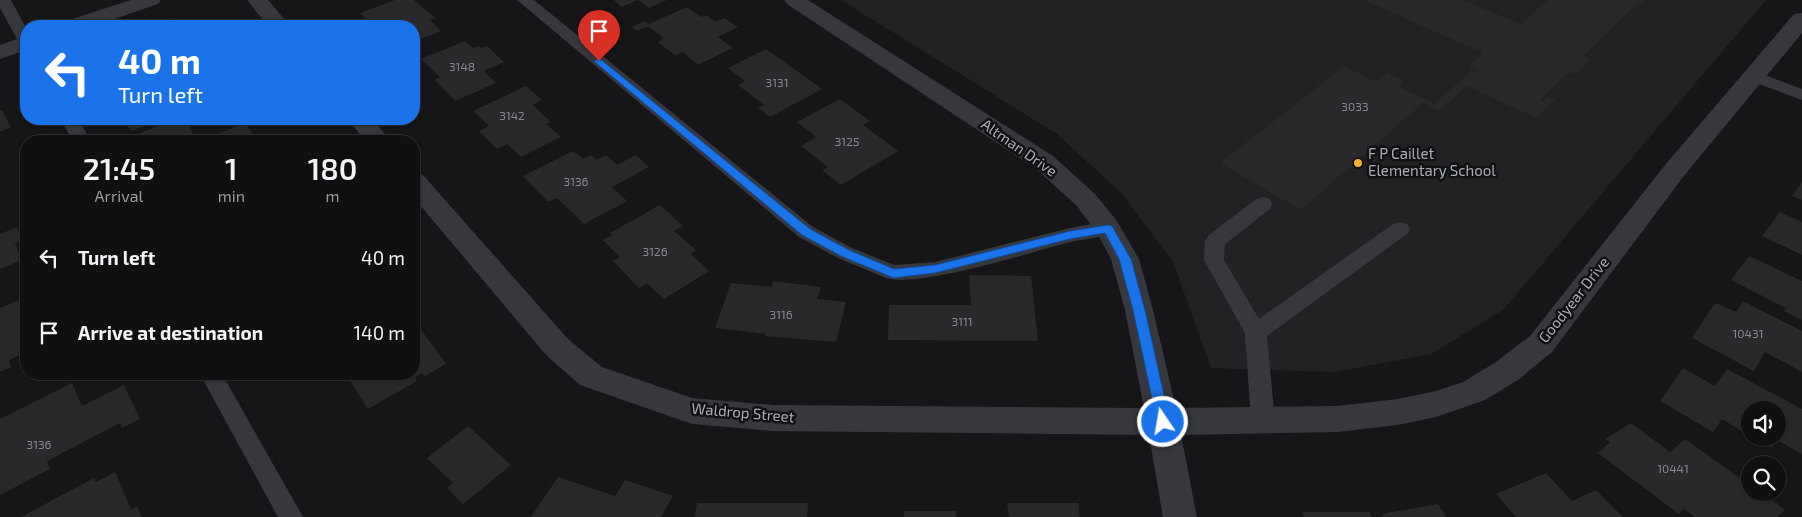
<!DOCTYPE html>
<html lang="en">
<head>
<meta charset="utf-8">
<style>
	:root { --surface:#101012; --page:#19191b; --text:#f1f3f6; --muted:#9c9d9f; --line:#303032 }
	body { margin:0; font-family:"Exo 2",sans-serif; background:var(--page); color:var(--text); height:100vh; display:flex; flex-direction:column; font-size:19px; white-space:nowrap }
	* { box-sizing:border-box; margin:0 }
	p { font-size:16px; color:var(--muted) }
	.icon { flex:none; width:28px; height:28px; fill:none; stroke:currentColor; stroke-width:2; stroke-linecap:round; stroke-linejoin:round }
	.map { position:relative; flex:1; overflow:hidden }
	.panel { position:absolute; left:20px; top:135px; width:400px; height:245px; display:flex; flex-direction:column; background:var(--surface); border-radius:20px; box-shadow:0 1px 4px #0004,0 0 0 1px var(--line) }
	.panel>* { flex:none }
	.guide { position:absolute; left:20px; top:20px; width:400px; height:105px; border-radius:20px; box-shadow:0 1px 4px #0004,0 0 0 1px var(--line); background:#1a73e8; color:#fff; overflow:hidden }
	.controls { position:absolute; left:1741px; top:401px; display:grid; gap:10px }
	.controls a { display:grid; place-items:center; width:45px; height:45px; border-radius:50%; background:var(--surface); box-shadow:0 1px 4px #0004,0 0 0 1px var(--line); font-size:25px }
	.pin { position:absolute; display:grid; place-items:center; width:42px; height:42px; color:#fff; margin:-51px -21px; border-radius:50% 50% 50% 0; rotate:-45deg; box-shadow:0 0 5px #0007 }
	.pin .icon { rotate:45deg }
	.me { position:absolute; width:55px; margin:-28px; rotate:348deg; stroke-linejoin:round; filter:drop-shadow(0 0 4px #0008) }
	.turn { display:flex; align-items:center; gap:18px; height:105px; padding:0 15px; font-size:22px }
	.turn .icon { width:65px; height:65px; stroke-width:2.5 }
	.turn b { display:block; font-size:35px; line-height:42px }
	.eta { display:flex; justify-content:space-evenly; align-items:center; height:85px; text-align:center }
	.eta b { font-size:30px; font-weight:600; line-height:35px }
	ul { padding:0; list-style:none }
	li { display:flex; align-items:center; gap:15px; height:75px; padding:0 15px }
	li div { flex:1 }
	li b { display:block; font-size:19px }
	li em { font-style:normal }
	.map>svg:first-child { display:block }
</style>
</head>
<body>
<div class="map">
<svg width="1802" height="517" viewBox="0 0 1802 517">
	<rect width="100%" height="100%" fill="#161618"/>
	<polygon fill="#222225" points="841,0 1766,0 1503,310 1431,354 1334,372 1211,368 1173,262 1121,193 1057,134"/>
	<g fill="#29292c">
		<polygon points="395,0 414,0 435,18 430,20 441,31 414,42 414,26 373,26 360,13"/>
		<polygon points="614,0 638,0 622,7"/>
		<polygon points="638,0 667,0 649,8"/>
		<polygon points="1364,0 1463,0 1521,24 1548,0 1644,0 1639,5 1637,4 1583,56 1591,60 1576,74 1569,72 1540,100 1544,101 1548,97 1555,100 1536,118 1467,86 1439,111 1423,103 1301,210 1220,163 1344,66 1376,82 1387,73 1404,81 1398,86 1434,104 1471,71 1476,73 1479,71 1468,66 1483,53"/>
		<polygon points="687,7 701,17 706,15 716,22 724,18 738,27 718,37 733,48 698,65 683,52 676,56 658,42 664,38 648,26 637,31 632,27 644,21 649,24"/>
		<polygon points="172,18 178,26 184,23 187,26 151,26"/>
		<polygon points="465,41 473,48 479,46 482,48 487,46 504,62 484,71 496,83 455,101 435,80 440,77 421,59"/>
		<polygon points="766,49 822,89 770,117 758,108 764,105 738,85 745,81 728,68"/>
		<polygon points="526,86 542,100 533,105 551,122 546,124 561,137 521,157 507,144 497,149 479,131 489,126 473,111"/>
		<polygon points="840,99 870,121 863,125 898,151 841,185 822,170 828,167 801,146 816,137 797,122"/>
		<polygon points="2,110 11,127 0,132 0,111"/>
		<polygon points="124,119 186,119 193,134 183,139 181,136 168,141 120,141 158,126 156,122 131,131"/>
		<polygon points="245,123 254,136 245,141 200,141"/>
		<polygon points="573,151 583,159 591,155 596,160 606,155 617,165 636,155 649,167 612,187 627,201 584,224 557,198 548,202 523,176"/>
		<polygon points="1802,182 1802,200 1792,196"/>
		<polygon points="660,205 683,226 674,231 696,250 691,254 709,271 664,299 647,283 639,288 613,261 620,257 603,240 612,235 610,233"/>
		<polygon points="1780,212 1802,222 1802,255 1762,236"/>
		<polygon points="17,227 22,240 15,243 22,260 0,269 0,234"/>
		<polygon points="1749,256 1802,281 1802,320 1784,311 1786,308 1731,280"/>
		<polygon points="969,275 1031,276 1038,341 888,340 889,305 971,305"/>
		<polygon points="773,281 821,287 817,299 846,302 836,342 765,336 766,334 715,328 731,283 772,287"/>
		<polygon points="26,297 26,352 9,360 11,367 0,372 0,308"/>
		<polygon points="1743,301 1802,331 1802,372 1765,352 1754,371 1692,338 1714,304 1719,304 1736,312"/>
		<polygon points="414,320 446,364 425,376 422,373 415,377 417,381 368,409 346,374 414,374"/>
		<polygon points="1683,368 1715,386 1727,369 1802,409 1802,454 1777,440 1772,448 1753,438 1778,438 1778,410 1750,410 1750,436 1722,419 1713,432 1660,401"/>
		<polygon points="72,383 82,406 124,385 140,419 122,428 120,423 47,461 50,469 0,495 0,419"/>
		<polygon points="1631,423 1670,452 1685,439 1750,485 1750,492 1761,492 1785,510 1778,517 1695,517 1684,509 1679,514 1598,453 1610,442 1605,439"/>
		<polygon points="468,426 511,465 463,504 447,488 453,483 427,458"/>
		<polygon points="115,472 131,510 137,506 142,517 21,517 94,478 96,482"/>
		<polygon points="1546,473 1572,501 1596,490 1623,517 1516,517 1496,494"/>
		<polygon points="558,477 615,496 625,480 673,496 661,517 531,517"/>
		<polygon points="697,503 808,503 807,517 695,517"/>
		<polygon points="1007,503 1078,503 1080,517 1009,517"/>
		<polygon points="1438,504 1446,517 1384,517 1382,514"/>
		<rect x="904" y="511" width="52" height="6"/>
		<polygon points="1303,512 1370,512 1372,517 1304,517"/>
	</g>
	<g fill="none" stroke-linecap="round" stroke-linejoin="round">
		<g fill="#37383d" fill-rule="evenodd">
			<polygon points="0,0 11,0 26,28 26,46 20,44 18,41 0,8"/>
			<path d="M517 0H534L813 227 852 248 894 265 935 262 1070 228 1108 221 1115 223 1118 228 1115 233C1099 238 1082 239 1066 243 1029 253 918 288 886 278L838 258 799 237Z"/>
			<polygon points="1754,71 1802,89 1802,100 1748,80 1746,76 1748,72"/>
			<polygon points="60,119 78,119 91,141 73,141"/>
			<polygon points="1263,197 1270,199 1272,204 1270,209 1225,244 1224,260 1259,319 1393,224 1400,222 1407,224 1410,229 1407,234 1267,336 1275,421 1271,428 1263,431 1255,428 1251,421 1245,333 1204,260 1205,241 1208,236 1256,199"/>
			<polygon points="200,374 222,374 303,517 278,517"/>
		</g>
		<g fill="#37383d" fill-rule="evenodd">
			<polygon points="131,0 161,0 158,4 94,26 63,26 66,21"/>
			<polygon points="247,0 268,0 290,26 268,26"/>
			<polygon points="784,0 808,0 1053,156 1095,194 1117,221 1139,259 1153,310 1176,408 1337,406 1398,399 1436,391 1463,382 1496,362 1530,336 1665,165 1794,14 1802,13 1802,33 1683,177 1552,352 1518,380 1485,400 1436,417 1398,425 1337,432 1181,435 1197,517 1163,517 1149,435 773,431 692,424 580,385 546,355 414,198 414,172 423,175 568,339 602,367 692,398 773,405 1144,408 1125,310 1111,259 1097,233 1077,206 1035,168 787,4"/>
			<polygon points="26,36 26,50 0,59 0,45"/>
			<polygon points="347,119 372,119 391,141 366,141"/>
		</g>
	</g>
	<polygon fill="#1a73e8" stroke="#114b97" points="599,58 810,229 849,250 894,269 935,265 1070,231 1108,225 1112,226 1131,259 1145,310 1170,422 1168,426 1163,427 1159,426 1157,422 1133,310 1119,259 1105,233 1070,239 935,273 893,278 889,276 841,256 802,235 596,63 594,61"/>
	<circle fill="#f2b134" stroke="#111113" stroke-width="2" cx="1358" cy="163" r="5"/>
	<g text-anchor="middle" stroke-width="5" stroke-linejoin="round" paint-order="stroke">
		<g font-size="12" fill="#888b94">
			<text x="462" y="71">3148</text>
			<text x="777" y="87">3131</text>
			<text x="1355" y="111">3033</text>
			<text x="512" y="120">3142</text>
			<text x="847" y="146">3125</text>
			<text x="576" y="186">3136</text>
			<text x="655" y="256">3126</text>
			<text x="781" y="319">3116</text>
			<text x="962" y="326">3111</text>
			<text x="1748" y="338">10431</text>
			<text x="39" y="449">3136</text>
			<text x="1673" y="473">10441</text>
		</g>
		<g font-size="15" fill="#a8adb8" stroke="#111113">
			<text transform="translate(1019 148) rotate(35)" y="5">Altman Drive</text>
			<text transform="translate(1574 300) rotate(-52)" y="5">Goodyear Drive</text>
			<text transform="translate(743 413) rotate(5)" y="5">Waldrop Street</text>
		</g>
		<g font-size="15" fill="#a8adb8" stroke="#111113" text-anchor="start">
			<text x="1368" y="159">F P Caillet<tspan x="1368" dy="17">Elementary School</tspan></text>
		</g>
	</g>
</svg>
<div class="controls">
<a><svg class="icon" aria-label="sound" viewBox="0 0 24 24"><path d="M4 9h4l5-4v14l-5-4H4zM17 9q2 3 0 6"/></svg></a>
<a><svg class="icon" aria-label="search" viewBox="0 0 24 24"><circle cx="10" cy="10" r="6"/><path d="M15 15l6 6"/></svg></a>
</div>
<div class="pin" style="left:599px;top:61px;background:#d93025"><svg class="icon" aria-label="arrive" viewBox="0 0 24 24"><path d="M6 21V4h12l-3 4 3 4H6"/></svg></div>
<svg class="me" style="left:1163px;top:422px" viewBox="-20 -20 40 40"><circle r="17" fill="#1a73e8" stroke="#fff" stroke-width="3"/><path d="M0-11L8 9 0 5-8 9z" fill="#fff"/></svg>
<div class="guide">
<div class="turn"><svg class="icon" aria-label="left" viewBox="0 0 24 24"><path d="M17 20v-9H6M10 6l-5 5 5 5"/></svg><div><b>40 m</b>Turn left</div></div>
</div>
<section class="panel">
<div class="eta">
<div><b>21:45</b><p>Arrival</p></div>
<div><b>1</b><p>min</p></div>
<div><b>180</b><p>m</p></div>
</div>
<ul>
<li><svg class="icon" aria-label="left" viewBox="0 0 24 24"><path d="M17 20v-9H6M10 6l-5 5 5 5"/></svg><div><b>Turn left</b></div><em>40 m</em></li>
<li><svg class="icon" aria-label="arrive" viewBox="0 0 24 24"><path d="M6 21V4h12l-3 4 3 4H6"/></svg><div><b>Arrive at destination</b></div><em>140 m</em></li>
</ul>
</section>
</div>
</body>
</html>
